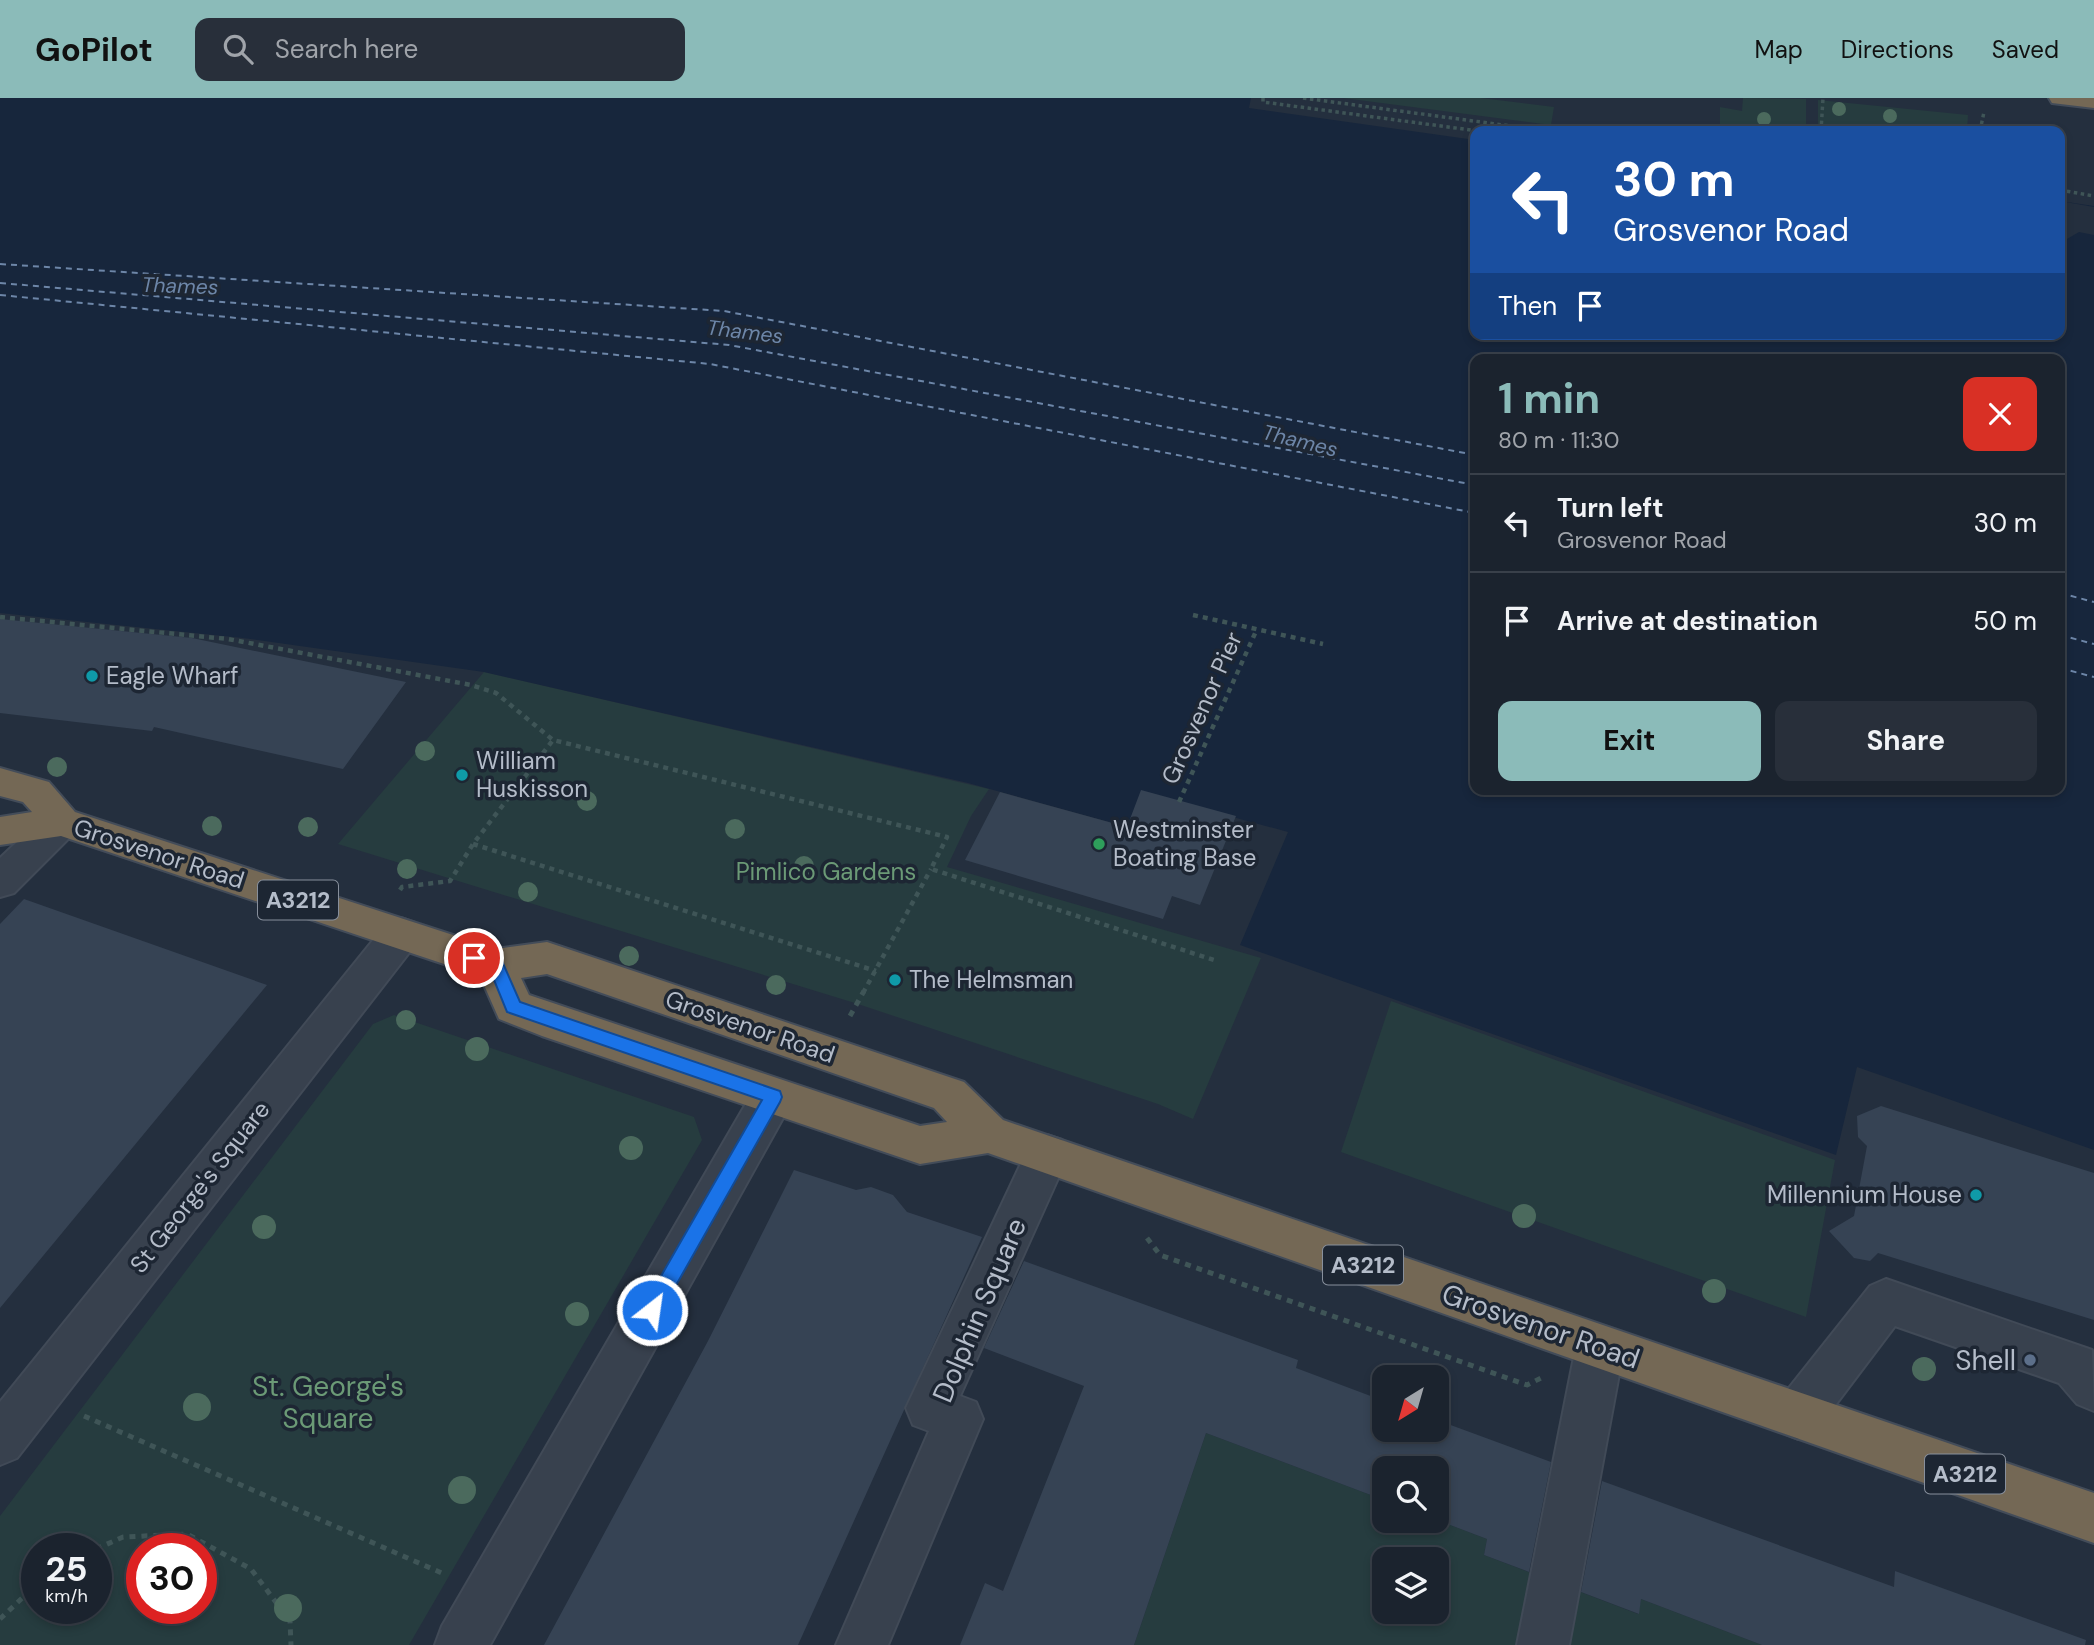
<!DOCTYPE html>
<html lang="en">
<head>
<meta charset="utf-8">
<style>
	:root { --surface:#1b232e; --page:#282f3a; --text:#f1f3f6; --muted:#a0a4aa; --line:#39404a; --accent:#8bbbb9 }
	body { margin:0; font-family:"DM Sans",sans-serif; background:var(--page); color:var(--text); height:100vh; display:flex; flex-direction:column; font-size:26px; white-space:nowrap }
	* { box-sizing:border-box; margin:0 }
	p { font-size:23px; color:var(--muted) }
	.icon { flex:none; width:38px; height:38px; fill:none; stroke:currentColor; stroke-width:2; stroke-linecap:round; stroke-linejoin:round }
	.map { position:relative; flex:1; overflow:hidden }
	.sheet { position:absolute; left:1470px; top:256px; width:595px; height:441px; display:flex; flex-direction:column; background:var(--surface); border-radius:14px; box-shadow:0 4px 10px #0003,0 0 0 2px var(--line) }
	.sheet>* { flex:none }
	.hud { position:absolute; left:1470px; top:28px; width:595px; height:214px; border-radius:14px; box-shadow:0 4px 10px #0003,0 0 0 2px var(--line); background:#1a4fa0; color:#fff; overflow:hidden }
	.needle { width:46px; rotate:217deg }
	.tools { position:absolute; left:1372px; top:1267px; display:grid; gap:14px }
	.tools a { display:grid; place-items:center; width:77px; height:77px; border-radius:14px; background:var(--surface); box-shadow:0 4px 10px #0003,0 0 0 2px var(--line); font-size:35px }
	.speed { position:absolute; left:21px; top:1435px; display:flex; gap:14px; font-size:35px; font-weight:700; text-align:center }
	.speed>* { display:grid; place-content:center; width:91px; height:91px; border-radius:50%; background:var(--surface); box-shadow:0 4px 10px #0003,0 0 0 2px var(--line); line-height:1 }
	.speed small { font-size:18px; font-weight:400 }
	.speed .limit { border:10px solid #d22; background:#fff; color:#111 }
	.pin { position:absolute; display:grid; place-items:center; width:60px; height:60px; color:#fff; margin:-30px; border:4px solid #fff; border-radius:50%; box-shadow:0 2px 7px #0007 }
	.me { position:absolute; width:77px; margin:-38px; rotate:30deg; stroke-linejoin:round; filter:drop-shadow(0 0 5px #0008) }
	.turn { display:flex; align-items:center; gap:24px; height:147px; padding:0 28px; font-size:32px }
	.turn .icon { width:91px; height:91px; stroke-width:2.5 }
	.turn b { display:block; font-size:49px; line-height:60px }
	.then { display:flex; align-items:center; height:66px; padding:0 28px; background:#0003; gap:14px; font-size:26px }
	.round { display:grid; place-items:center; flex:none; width:74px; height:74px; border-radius:14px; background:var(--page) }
	.overview { display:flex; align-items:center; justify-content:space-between; height:119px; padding:0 28px }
	h1 { font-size:42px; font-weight:700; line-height:52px; color:var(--accent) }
	.action { display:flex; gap:14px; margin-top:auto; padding:14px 28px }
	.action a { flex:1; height:80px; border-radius:14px; background:var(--accent); color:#111; font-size:28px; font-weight:700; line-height:80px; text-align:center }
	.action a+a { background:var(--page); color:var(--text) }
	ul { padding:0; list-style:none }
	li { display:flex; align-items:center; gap:21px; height:98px; padding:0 28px; border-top:2px solid var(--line) }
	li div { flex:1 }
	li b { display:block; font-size:26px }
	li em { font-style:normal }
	header { display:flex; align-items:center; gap:42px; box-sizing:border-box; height:98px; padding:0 35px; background:var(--accent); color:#111 }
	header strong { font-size:33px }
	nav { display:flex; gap:38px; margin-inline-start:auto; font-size:24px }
	.search { width:490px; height:63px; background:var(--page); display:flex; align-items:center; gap:18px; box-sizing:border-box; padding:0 24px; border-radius:14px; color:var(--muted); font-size:26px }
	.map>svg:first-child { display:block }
</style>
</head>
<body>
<header>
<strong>GoPilot</strong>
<div class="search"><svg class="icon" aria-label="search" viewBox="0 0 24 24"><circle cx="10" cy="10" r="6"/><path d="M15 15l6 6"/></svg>Search here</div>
<nav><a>Map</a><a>Directions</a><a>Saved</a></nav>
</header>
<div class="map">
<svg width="2094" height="1547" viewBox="0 0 2094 1547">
	<rect width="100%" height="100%" fill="#242f3e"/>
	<g fill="#263c3f" fill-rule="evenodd">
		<polygon points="1343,0 1481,0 1554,9 1551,27"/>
		<polygon points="1743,0 1806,1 1806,33 1720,33 1720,9 1742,13"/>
		<polygon points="1818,2 1968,17 1967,33 1818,33"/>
		<polygon points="484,574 989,691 971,718 947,769 1261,860 1193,1021 1158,1006 858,906 338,746"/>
		<polygon points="1391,903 1835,1062 1806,1219 1341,1054"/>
		<path d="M394 917 694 1019 702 1042 409 1547H0V1418L373 926ZM37 1451H96V1510H37ZM142 1451H201V1510H142Z"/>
		<path d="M1206 1335 1384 1402V1423L1437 1422 1487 1441 1484 1457 1638 1516 1641 1501 1762 1547H1134ZM1384 1461H1437V1514H1384Z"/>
	</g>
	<path fill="#17263c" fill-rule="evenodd" d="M0 0H1251L1249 10 1475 42V236H2060V103L2094 108V1052L1857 969 1836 1057 1240 847 1288 734 1141 694 1127 729 968 685 484 574 243 540 0 515ZM1475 261H2060V691H1475Z"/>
	<polygon fill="#242f3e" points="2060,103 2094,109 2094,137 2079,134 2060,145"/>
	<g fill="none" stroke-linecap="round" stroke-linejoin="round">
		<g stroke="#6d86a8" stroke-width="2" stroke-dasharray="6 5" stroke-linecap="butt">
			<polyline points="0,166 724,213 1475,357"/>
			<polyline points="0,185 729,247 1475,387"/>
			<polyline points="0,197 710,266 1475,415"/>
			<polyline points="2060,495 2094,504"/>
			<polyline points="2060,537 2094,546"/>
			<polyline points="2060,570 2094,579"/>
		</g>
	</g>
	<g fill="#364354">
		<polygon points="0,521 192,540 406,584 343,671 154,629 152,633 0,615"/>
		<polygon points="1141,692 1236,718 1200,807 1172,798 1163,821 965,762 1000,694 1127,729"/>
		<polygon points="24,801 267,887 0,1210 0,826"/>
		<polygon points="1881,1008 2094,1075 2094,1222 1878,1155 1870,1163 1854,1160 1829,1133 1854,1118 1867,1048 1858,1039 1857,1018"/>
		<polygon points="794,1072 856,1092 871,1089 893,1097 907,1114 982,1139 798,1547 544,1547 708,1243"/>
		<polygon points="1024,1163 1298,1262 1296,1270 1384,1303 1384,1332 1437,1332 1437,1322 1551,1364 1529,1474 1484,1457 1487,1441 1437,1422 1437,1370 1384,1370 1384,1402 1206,1335 1134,1547 960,1547 985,1485 1003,1493 1084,1288 984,1250"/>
		<polygon points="1602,1383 1894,1489 1895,1473 2086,1542 2085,1547 1762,1547 1641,1501 1639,1516 1581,1494"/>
	</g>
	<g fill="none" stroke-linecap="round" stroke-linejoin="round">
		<g stroke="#414a57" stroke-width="4">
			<g id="minor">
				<polygon points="62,710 75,714 81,724 75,734 14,795 0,799 0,760 49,714"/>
				<polygon points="401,820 415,825 421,836 415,847 17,1360 0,1367 0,1304 387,825"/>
				<polygon points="773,980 788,985 794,998 788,1011 490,1547 435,1547 442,1528 758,985"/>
				<polygon points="1047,1037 1062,1042 1069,1056 960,1298 976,1304 983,1321 888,1547 836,1547 929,1333 913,1327 906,1310 1032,1042"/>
				<polygon points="1886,1181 2092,1252 2094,1313 2077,1306 2059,1285 1895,1228 1815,1334 1798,1341 1781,1334 1774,1317 1781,1300 1870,1188"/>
				<polygon points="1600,1227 1617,1233 1624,1249 1569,1547 1517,1547 1576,1249 1583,1233"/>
			</g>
		</g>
		<g stroke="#434c59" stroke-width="4">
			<g id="highway">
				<polygon points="2049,0 2094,0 2094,10 2052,5"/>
				<path d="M0 670 49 684 75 714 496 851 547 844 949 979 964 984 1003 1022 2094 1395V1445L988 1055 920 1066 542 938 499 921 480 878 61 738 0 747V719L32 714 23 704 0 698ZM547 876 934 1010 947 1024 920 1028 529 897 521 880Z"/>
			</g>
		</g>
		<g stroke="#3f5557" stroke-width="3.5" stroke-dasharray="3.5 3.5" stroke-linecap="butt">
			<polyline points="1263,0 1263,4 1478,33"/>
			<polyline points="1303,0 1548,33"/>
			<polyline points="1821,33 1823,0"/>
			<polyline points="1980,33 1984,14"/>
			<polyline points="2060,92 2094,98"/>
		</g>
		<g stroke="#3f5557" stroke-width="4.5" stroke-dasharray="5 5" stroke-linecap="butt">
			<polyline points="1193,517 1323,546"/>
			<polyline points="0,519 228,541 471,587 496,595 553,642 947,739 931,771 1214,862"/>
			<polyline points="1179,704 1257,531"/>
			<polyline points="473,746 876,873"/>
			<polyline points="400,792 402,789 450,783 473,746 553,642"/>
			<polyline points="863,895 931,771"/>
		</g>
		<g stroke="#3f5557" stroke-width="5" stroke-dasharray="6 6" stroke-linecap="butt">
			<polyline points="850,918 864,893"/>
			<polyline points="1147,1140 1160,1157 1527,1287 1543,1279"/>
			<polyline points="84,1318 444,1476"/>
			<polyline points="96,1451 123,1439 187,1436 251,1471 290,1523 291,1547"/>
			<polyline points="0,1521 37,1486"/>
		</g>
		<use href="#minor" fill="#38414e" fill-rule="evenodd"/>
		<use href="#highway" fill="#746855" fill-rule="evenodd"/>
	</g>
	<g fill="#4b6a5d">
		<circle cx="1839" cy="11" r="7"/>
		<circle cx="1890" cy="18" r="7"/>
		<circle cx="1764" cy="21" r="7"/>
		<circle cx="425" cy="653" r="10"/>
		<circle cx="57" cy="669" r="10"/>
		<circle cx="587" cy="703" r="10"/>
		<circle cx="212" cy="728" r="10"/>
		<circle cx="308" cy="729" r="10"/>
		<circle cx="735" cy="731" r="10"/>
		<circle cx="804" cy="768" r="10"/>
		<circle cx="407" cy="771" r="10"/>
		<circle cx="528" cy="794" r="10"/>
		<circle cx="629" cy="858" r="10"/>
		<circle cx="776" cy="887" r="10"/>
		<circle cx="406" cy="922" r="10"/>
		<circle cx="477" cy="951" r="12"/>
		<circle cx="631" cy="1050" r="12"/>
		<circle cx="1524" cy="1118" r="12"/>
		<circle cx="264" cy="1129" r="12"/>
		<circle cx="1714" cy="1193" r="12"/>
		<circle cx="577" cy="1216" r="12"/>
		<circle cx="1924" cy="1271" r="12"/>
		<circle cx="197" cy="1309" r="14"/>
		<circle cx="462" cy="1392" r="14"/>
		<circle cx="288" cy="1510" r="14"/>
	</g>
	<polygon fill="#1a73e8" stroke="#114b97" stroke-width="2" points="474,853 502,863 520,904 780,993 782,999 780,1004 658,1219 652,1221 645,1219 642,1212 645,1206 762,1002 507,914 490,872 468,865 468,855"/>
	<g fill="#0f9aa8" stroke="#1d2633" stroke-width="2.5">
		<circle cx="92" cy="578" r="7"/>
		<circle cx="462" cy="677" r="7"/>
		<circle cx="895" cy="882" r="7"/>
		<circle cx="1976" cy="1097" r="7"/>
	</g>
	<circle fill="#2e9e5b" stroke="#1d2633" stroke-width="2.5" cx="1099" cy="746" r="7"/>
	<circle fill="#5c6f8a" stroke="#1d2633" stroke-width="2.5" cx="2030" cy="1262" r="7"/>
	<g text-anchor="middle" stroke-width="7" stroke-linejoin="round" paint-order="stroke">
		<g font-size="21" font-style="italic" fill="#6d86a8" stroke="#1d2633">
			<text transform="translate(180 188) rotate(2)" y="7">Thames</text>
			<text transform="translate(745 234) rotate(7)" y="7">Thames</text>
			<text transform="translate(1300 343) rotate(14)" y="7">Thames</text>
		</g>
		<g fill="#1d2633" stroke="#878f9c" stroke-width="2">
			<rect x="258" y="782.5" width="80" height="39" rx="5"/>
			<rect x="1323" y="1147.5" width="80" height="39" rx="5"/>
			<rect x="1925" y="1356.5" width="80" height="39" rx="5"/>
		</g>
		<g font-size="23" font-weight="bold" fill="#b4bcc9">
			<text x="298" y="810">A3212</text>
			<text x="1363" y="1175">A3212</text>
			<text x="1965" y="1384">A3212</text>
		</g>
		<g font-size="24" fill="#b4bcc9" stroke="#1d2633" text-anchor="start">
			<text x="106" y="586">Eagle Wharf</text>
			<text x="476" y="671">William<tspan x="476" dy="28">Huskisson</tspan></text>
			<text x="1113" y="740">Westminster<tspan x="1113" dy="28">Boating Base</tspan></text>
			<text x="909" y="890">The Helmsman</text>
			<text x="1962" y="1105" text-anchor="end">Millennium House</text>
		</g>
		<g font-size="24" fill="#b4bcc9" stroke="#1d2633">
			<text transform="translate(1202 610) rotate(-66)" y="8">Grosvenor Pier</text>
			<text transform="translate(159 756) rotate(18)" y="8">Grosvenor Road</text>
			<text transform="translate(750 929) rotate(19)" y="8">Grosvenor Road</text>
			<text transform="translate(200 1089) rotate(-52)" y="8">St George's Square</text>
		</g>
		<g font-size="24" fill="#6b9a76" stroke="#1d2633">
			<text x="826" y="782">Pimlico Gardens</text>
		</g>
		<g font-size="28" fill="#b4bcc9" stroke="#1d2633">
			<text transform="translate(979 1212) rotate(-67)" y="10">Dolphin Square</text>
			<text transform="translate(1541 1228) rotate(19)" y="10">Grosvenor Road</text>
		</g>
		<g font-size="28" fill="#b4bcc9" stroke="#1d2633" text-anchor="end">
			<text x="2016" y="1272">Shell</text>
		</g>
		<g font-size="28" fill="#6b9a76" stroke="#1d2633">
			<text x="328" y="1298">St. George's<tspan x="328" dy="32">Square</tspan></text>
		</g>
	</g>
</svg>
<div class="tools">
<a><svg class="needle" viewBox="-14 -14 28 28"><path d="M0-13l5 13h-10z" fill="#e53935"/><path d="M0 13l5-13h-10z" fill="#a0a4aa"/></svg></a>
<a><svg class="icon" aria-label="search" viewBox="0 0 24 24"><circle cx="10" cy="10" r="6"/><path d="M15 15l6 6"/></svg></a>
<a><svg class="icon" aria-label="layers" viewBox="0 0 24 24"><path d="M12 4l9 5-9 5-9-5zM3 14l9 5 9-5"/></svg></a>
</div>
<div class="speed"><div>25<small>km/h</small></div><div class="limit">30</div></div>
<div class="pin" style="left:474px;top:860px;background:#d93025"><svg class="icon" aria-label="arrive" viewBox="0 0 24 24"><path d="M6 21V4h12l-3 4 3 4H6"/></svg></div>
<svg class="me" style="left:652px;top:1212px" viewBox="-20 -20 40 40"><circle r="17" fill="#1a73e8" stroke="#fff" stroke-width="3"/><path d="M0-11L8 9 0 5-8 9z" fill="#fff"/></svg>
<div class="hud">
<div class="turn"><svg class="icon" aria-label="left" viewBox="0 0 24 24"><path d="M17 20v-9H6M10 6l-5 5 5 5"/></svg><div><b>30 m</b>Grosvenor Road</div></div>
<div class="then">Then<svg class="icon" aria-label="arrive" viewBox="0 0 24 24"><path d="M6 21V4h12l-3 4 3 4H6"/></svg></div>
</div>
<section class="sheet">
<div class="overview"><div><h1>1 min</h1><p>80 m · 11:30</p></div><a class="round" style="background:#d93025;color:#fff"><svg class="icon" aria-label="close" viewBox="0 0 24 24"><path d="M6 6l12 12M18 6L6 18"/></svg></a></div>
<ul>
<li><svg class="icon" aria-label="left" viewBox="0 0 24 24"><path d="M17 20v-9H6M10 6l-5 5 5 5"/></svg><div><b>Turn left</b><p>Grosvenor Road</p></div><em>30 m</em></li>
<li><svg class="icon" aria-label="arrive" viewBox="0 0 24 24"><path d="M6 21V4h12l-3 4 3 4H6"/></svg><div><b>Arrive at destination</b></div><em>50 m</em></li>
</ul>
<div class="action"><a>Exit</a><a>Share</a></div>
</section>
</div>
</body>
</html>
